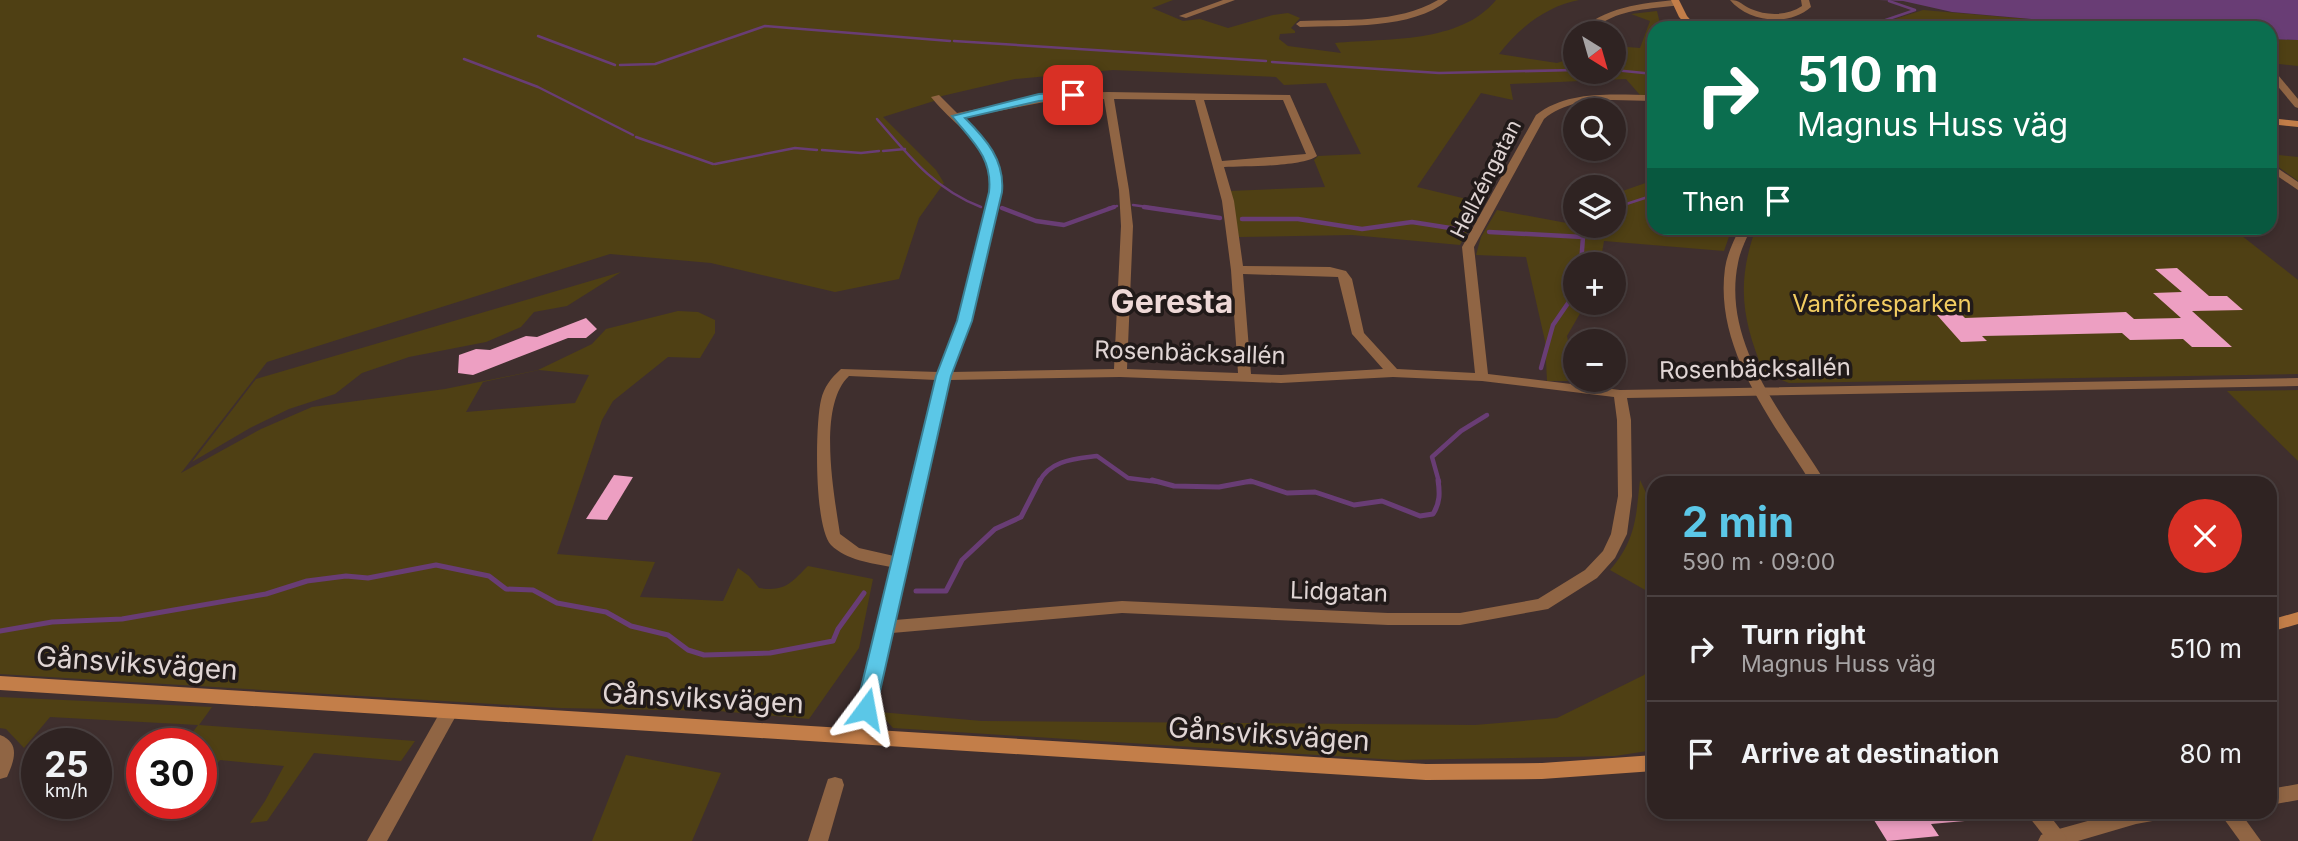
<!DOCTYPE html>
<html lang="en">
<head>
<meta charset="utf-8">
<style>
	:root { --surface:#2f2322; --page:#372b2a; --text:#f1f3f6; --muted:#a7a4a5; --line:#4a4040; --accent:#5bc7e7 }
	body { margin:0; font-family:Inter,sans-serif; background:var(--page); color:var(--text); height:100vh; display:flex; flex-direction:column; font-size:26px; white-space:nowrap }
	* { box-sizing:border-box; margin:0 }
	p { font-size:23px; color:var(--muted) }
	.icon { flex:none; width:38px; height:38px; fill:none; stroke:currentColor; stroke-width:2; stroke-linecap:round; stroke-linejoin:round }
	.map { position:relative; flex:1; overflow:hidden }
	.details { position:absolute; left:1647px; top:476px; width:630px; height:343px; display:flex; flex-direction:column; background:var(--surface); border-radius:21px; box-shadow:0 4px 10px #0003,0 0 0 2px var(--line) }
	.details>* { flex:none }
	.top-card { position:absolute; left:1647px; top:21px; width:630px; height:214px; border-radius:21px; box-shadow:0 4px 10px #0003,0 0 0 2px var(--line); background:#0b6e4f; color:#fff; overflow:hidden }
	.needle { width:46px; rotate:143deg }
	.controls { position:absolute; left:1563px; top:21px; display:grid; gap:14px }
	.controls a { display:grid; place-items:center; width:63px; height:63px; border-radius:50%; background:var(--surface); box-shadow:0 4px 10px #0003,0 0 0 2px var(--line); font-size:35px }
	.speed { position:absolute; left:21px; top:728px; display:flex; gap:14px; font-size:35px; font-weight:700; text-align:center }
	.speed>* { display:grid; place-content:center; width:91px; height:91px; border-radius:50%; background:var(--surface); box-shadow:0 4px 10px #0003,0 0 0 2px var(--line); line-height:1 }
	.speed small { font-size:18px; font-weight:400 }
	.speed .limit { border:10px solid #d22; background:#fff; color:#111 }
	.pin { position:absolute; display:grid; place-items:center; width:60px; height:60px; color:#fff; margin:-30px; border-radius:14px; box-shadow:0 4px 10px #0006 }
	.me { position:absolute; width:77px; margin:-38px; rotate:13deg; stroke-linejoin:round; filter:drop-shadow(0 0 5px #0008) }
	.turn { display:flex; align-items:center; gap:24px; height:147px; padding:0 35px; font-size:32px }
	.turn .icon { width:91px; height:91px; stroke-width:2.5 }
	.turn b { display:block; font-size:49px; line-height:60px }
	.then { display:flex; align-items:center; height:66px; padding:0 35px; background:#0003; gap:14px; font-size:26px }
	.round { display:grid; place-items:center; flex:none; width:74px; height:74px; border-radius:37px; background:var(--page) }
	.overview { display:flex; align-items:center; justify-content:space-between; height:119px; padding:0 35px }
	h1 { font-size:42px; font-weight:700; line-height:52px; color:var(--accent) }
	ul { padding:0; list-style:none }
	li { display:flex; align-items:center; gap:21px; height:105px; padding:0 35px; border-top:2px solid var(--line) }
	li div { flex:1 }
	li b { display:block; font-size:26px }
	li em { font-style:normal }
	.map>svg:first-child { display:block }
</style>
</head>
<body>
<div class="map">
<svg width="2298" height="841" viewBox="0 0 2298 841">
	<rect width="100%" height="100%" fill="#3f2f2e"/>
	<g fill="#4f4014" fill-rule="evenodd">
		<path d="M0 0H1173L1152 8 1183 21 1200 19 1228 28 1273 15 1288 13 1300 18 1291 28 1295 31V33L1280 34 1279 39 1288 46 1341 53 1335 43C1387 38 1460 44 1496 0H1579C1546 6 1518 29 1499 54L1557 63 1575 57V72H1614V46L1640 48 1650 21 1631 14 1657 11 1661 28H1654V95H1640L1626 79 1510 84 1513 100 1481 93 1417 187 1483 203 1460 245 1352 235 1239 237 1229 191 1325 187 1314 160 1318 156 1361 154 1326 83 1284 85 1276 77 1113 70 1015 79 942 96 934 101 883 117 936 170 944 183 919 218 899 279 835 292 711 263 610 254 267 362 181 473 261 429 312 407 445 389 538 370 592 344 606 329 678 311 698 312 715 320V333L700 358 668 357 613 401 602 420 557 554 655 562 640 597 723 601 738 568 749 576 759 588C785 592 791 583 808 566L873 579 859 648 809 719 719 711 561 708 0 674ZM539 370 589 375 575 403 466 412 483 382Z"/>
		<polygon points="1923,10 2135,28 1867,28"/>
		<polygon points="2270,39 2298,40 2298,66 2270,63"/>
		<polygon points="2270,154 2298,157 2298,181 2270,161"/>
		<polygon points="1654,180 1654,228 1732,228 1724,251 1604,241 1600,264 1575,264 1575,303 1586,303 1567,336 1576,381 1547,381 1545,341 1526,257 1476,255 1481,237 1497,210 1572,224 1575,220 1575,226 1614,226 1614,194"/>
		<path d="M1756 228H2232L2298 280V374L1789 383 1764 373C1742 320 1736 283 1756 228Z"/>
		<polygon points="621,272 567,306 534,312 521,327 486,342 409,357 362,373 335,394 289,409 250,428 192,462 256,379"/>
		<polygon points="2298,390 2298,461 2227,391"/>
		<path d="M1640 480 1654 510V595L1610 570C1636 540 1636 517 1640 480Z"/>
		<polygon points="1654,663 1654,750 1615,756 1397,760 893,728 879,712 982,721 1475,725 1557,718 1644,675"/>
		<polygon points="0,697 212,707 199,725 415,741 401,761 314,753 267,821 250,823 265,801 284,766 220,760 201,784 201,744 184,744 198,725 50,717 24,748 6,729 0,728"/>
		<polygon points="626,755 721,773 692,841 592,841"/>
	</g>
	<polygon fill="#693d75" points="1879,0 2298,0 2298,40 2270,39 2270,28 2135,28 1952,12 1903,1"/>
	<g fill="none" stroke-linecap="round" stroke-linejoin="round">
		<g stroke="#693d75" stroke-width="2.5">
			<polyline points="1862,28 1915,10 1889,1"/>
			<polyline points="538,36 615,65"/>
			<polyline points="954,41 1266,61"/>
			<polyline points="464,59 538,87 633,135"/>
			<polyline points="1272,62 1439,73 1575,70"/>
			<polyline points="620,65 655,64 765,26 950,41"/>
			<polyline points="1614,70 1654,74"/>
			<path d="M877 119C908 155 935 190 981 207"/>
			<polyline points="636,137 713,164"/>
			<polyline points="822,150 861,153 879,151"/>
			<polyline points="883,151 905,149"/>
			<polyline points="715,164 795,148 817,150"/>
			<polyline points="1133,205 1155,208"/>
			<polyline points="1108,208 1117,206"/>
			<polyline points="1614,208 1654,195"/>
		</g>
		<g stroke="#693d75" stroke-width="4.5">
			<polyline points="1144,207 1220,218"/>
			<polyline points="1002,208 1036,221 1064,225 1114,207"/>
			<polyline points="1614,208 1618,207"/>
			<polyline points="1242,219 1298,219 1362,229 1412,222 1463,230"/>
			<polyline points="1489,232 1583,237 1581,264"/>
			<polyline points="1541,368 1553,325 1575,293"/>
			<path d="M1039 482C1050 460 1075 459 1097 456L1128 478 1159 482"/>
			<polyline points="1247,482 1253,482"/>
			<polyline points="1439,482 1432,457 1461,431 1487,415"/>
		</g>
		<g stroke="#693d75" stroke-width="5">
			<path d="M1152 480 1174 486 1219 487 1251 481 1287 493 1315 492 1354 505 1382 501 1420 516 1433 514C1440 503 1440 493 1438 480"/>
			<polyline points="916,591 946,591 962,560 995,529 1021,517 1040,480"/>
			<polyline points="0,631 52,622 122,619 266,594 307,581 346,576 368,578 436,565 489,576 506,589 533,590 557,603 606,612 631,626 668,635 688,650 704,655 770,653 833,641 838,629 864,593"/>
		</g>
	</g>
	<g fill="#ed9fc2">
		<polygon points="2177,268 2209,296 2227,296 2243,310 2192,311 2232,347 2192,347 2183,339 2130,340 2122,333 1982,336 1987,341 1961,342 1937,315 1961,314 1965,318 2126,312 2134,319 2181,318 2153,293 2182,292 2155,269"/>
		<polygon points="586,318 597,329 586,338 568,338 473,375 458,373 459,355 476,349 490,350 526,336 537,337"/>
		<polygon points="614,475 633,477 607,520 586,519"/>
		<polygon points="1869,812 1976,812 1976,820 1931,824 1939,836 1887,841"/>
	</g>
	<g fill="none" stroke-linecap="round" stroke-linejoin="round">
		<g fill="#906544" fill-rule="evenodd">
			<polygon points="1223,0 1235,0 1186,18 1179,16"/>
			<path d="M1438 0H1448C1412 30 1345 25 1300 27L1296 24 1300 21C1346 19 1396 24 1438 0Z"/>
			<path d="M1676 0 1680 3 1679 5C1655 9 1630 8 1607 20 1596 25 1590 34 1578 33 1603 7 1642 3 1676 0Z"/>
			<path d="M1730 0C1740 0 1742 5 1751 9 1767 16 1787 16 1802 6L1801 0H1809L1811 7C1789 27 1748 22 1730 0Z"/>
			<polygon points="2270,68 2273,69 2298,99 2298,108 2295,107 2270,77"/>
			<path d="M1108 92 1290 95 1317 156C1302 167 1245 166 1224 167L1234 201 1243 266 1330 267 1346 271 1352 279 1364 333 1397 369 1475 373 1462 247 1536 115C1569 89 1615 95 1654 95V101C1617 101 1574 94 1544 119L1474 247 1488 374 1620 390 2298 378V386L1627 398 1631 420 1632 496 1627 534 1615 558 1597 578 1548 609 1460 625H1388L1122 613 892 633 869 736 866 741 860 744 854 741 851 736 891 567C871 563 846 560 831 545 814 527 815 425 821 400 824 387 831 378 841 369L939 372 958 321 990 192C990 140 960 133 931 97L939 95 957 113 1060 93ZM1060 99H1104L1119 190 1121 226 1114 369 952 372 970 321 1002 192C1001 159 986 140 962 118ZM1114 99 1195 100 1222 201 1231 270 1238 373 1127 369 1133 226 1129 190ZM1204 100H1283L1306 154 1222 161ZM1243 274 1338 277 1352 334 1383 369 1281 375 1251 374ZM849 376 936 380 894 556 859 548 840 534C834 494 817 406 849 376ZM1120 377 1281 383 1393 377 1482 381 1614 397 1617 420 1618 496 1611 534 1603 551 1585 570 1538 599 1460 613H1388L1122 601 895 620 950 380Z"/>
			<polygon points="2270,163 2298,182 2298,190 2270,171"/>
			<polygon points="449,705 455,707 458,712 387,841 367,841 443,707"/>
			<path d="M0 735C21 743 14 761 7 777L0 779Z"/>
			<polygon points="835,777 842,779 844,785 828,841 808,841 826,785 828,779"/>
			<polygon points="2298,784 2298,800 2270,805 2270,789"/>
			<polygon points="2120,812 2172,812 2169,818 2136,824 2078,841 2038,841 2041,835 2048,832"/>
			<polygon points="2219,812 2240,812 2261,841 2240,841"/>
		</g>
		<g fill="#906544" fill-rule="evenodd">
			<path d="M1740 228H1751C1746 240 1740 251 1738 263 1721 345 1787 419 1826 483H1811C1771 419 1714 348 1725 268 1727 254 1734 240 1740 228Z"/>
			<polygon points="2025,812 2047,812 2067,838 2065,841 2048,841"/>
		</g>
		<g fill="#c37e49" fill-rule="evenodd">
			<polygon points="1671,0 1679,0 1687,16 1698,28 1689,28 1679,17"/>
			<polygon points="2270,118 2298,121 2298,127 2270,124"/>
			<polygon points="2298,612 2298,624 2270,632 2270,620"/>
			<polygon points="0,676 1426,764 1542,763 1654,755 1654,771 1542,779 1426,780 0,690"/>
		</g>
	</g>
	<path fill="#5bc7e7" stroke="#3b8196" stroke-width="2" d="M1073 92 1078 95 1076 98 1039 101 965 118C986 139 1005 160 1002 192L972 321 951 376 876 709 873 715 866 718 859 715 856 709 936 376 957 321 989 192C993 157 971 140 952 116L1039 94Z"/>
	<g text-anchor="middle" stroke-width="7" stroke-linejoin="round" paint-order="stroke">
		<g font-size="21" fill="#e0d5d4" stroke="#211a19">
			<text transform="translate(1486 179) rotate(-63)" y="7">Hellzéngatan</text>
		</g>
		<g font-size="24" fill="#f2cc61" stroke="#211a19">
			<text x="1882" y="312">Vanföresparken</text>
		</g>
		<g font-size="24" fill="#e0d5d4" stroke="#211a19">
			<text transform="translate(1190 353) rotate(2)" y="8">Rosenbäcksallén</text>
			<text transform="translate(1755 369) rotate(-1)" y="8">Rosenbäcksallén</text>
			<text transform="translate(1339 592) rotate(2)" y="8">Lidgatan</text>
		</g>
		<g font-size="28" fill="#e0d5d4" stroke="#211a19">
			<text transform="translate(137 663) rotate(4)" y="10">Gånsviksvägen</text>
			<text transform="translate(703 698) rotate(3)" y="10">Gånsviksvägen</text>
			<text transform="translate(1269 734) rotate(4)" y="10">Gånsviksvägen</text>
		</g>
		<g font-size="32" font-weight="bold" fill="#eed9d7" stroke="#211a19">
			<text x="1172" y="313">Geresta</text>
		</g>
	</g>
</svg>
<div class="controls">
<a><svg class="needle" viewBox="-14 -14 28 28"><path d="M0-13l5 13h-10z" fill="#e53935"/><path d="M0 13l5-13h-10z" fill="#a7a4a5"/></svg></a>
<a><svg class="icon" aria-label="search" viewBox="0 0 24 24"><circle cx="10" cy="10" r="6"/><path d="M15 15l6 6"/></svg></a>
<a><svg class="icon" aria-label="layers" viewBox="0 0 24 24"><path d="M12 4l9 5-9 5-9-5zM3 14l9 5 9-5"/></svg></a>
<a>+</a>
<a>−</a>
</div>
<div class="speed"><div>25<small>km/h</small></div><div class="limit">30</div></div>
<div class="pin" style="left:1073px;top:95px;background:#d93025"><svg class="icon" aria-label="arrive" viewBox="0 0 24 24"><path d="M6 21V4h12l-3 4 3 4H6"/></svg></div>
<svg class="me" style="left:866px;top:709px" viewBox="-20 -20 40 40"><path d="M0-17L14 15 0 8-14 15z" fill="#5bc7e7" stroke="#fff" stroke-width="4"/></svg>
<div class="top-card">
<div class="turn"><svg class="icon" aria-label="right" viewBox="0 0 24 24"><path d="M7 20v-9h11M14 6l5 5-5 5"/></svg><div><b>510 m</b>Magnus Huss väg</div></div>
<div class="then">Then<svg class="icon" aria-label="arrive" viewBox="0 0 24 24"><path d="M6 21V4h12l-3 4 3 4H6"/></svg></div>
</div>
<section class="details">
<div class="overview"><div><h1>2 min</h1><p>590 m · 09:00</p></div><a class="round" style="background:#d93025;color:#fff"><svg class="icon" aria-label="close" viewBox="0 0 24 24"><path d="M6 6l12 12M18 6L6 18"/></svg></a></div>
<ul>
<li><svg class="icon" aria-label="right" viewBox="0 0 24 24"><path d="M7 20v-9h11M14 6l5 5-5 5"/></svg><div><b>Turn right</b><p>Magnus Huss väg</p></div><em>510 m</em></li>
<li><svg class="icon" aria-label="arrive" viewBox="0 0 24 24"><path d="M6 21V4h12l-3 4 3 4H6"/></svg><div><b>Arrive at destination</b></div><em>80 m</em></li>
</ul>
</section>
</div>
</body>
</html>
